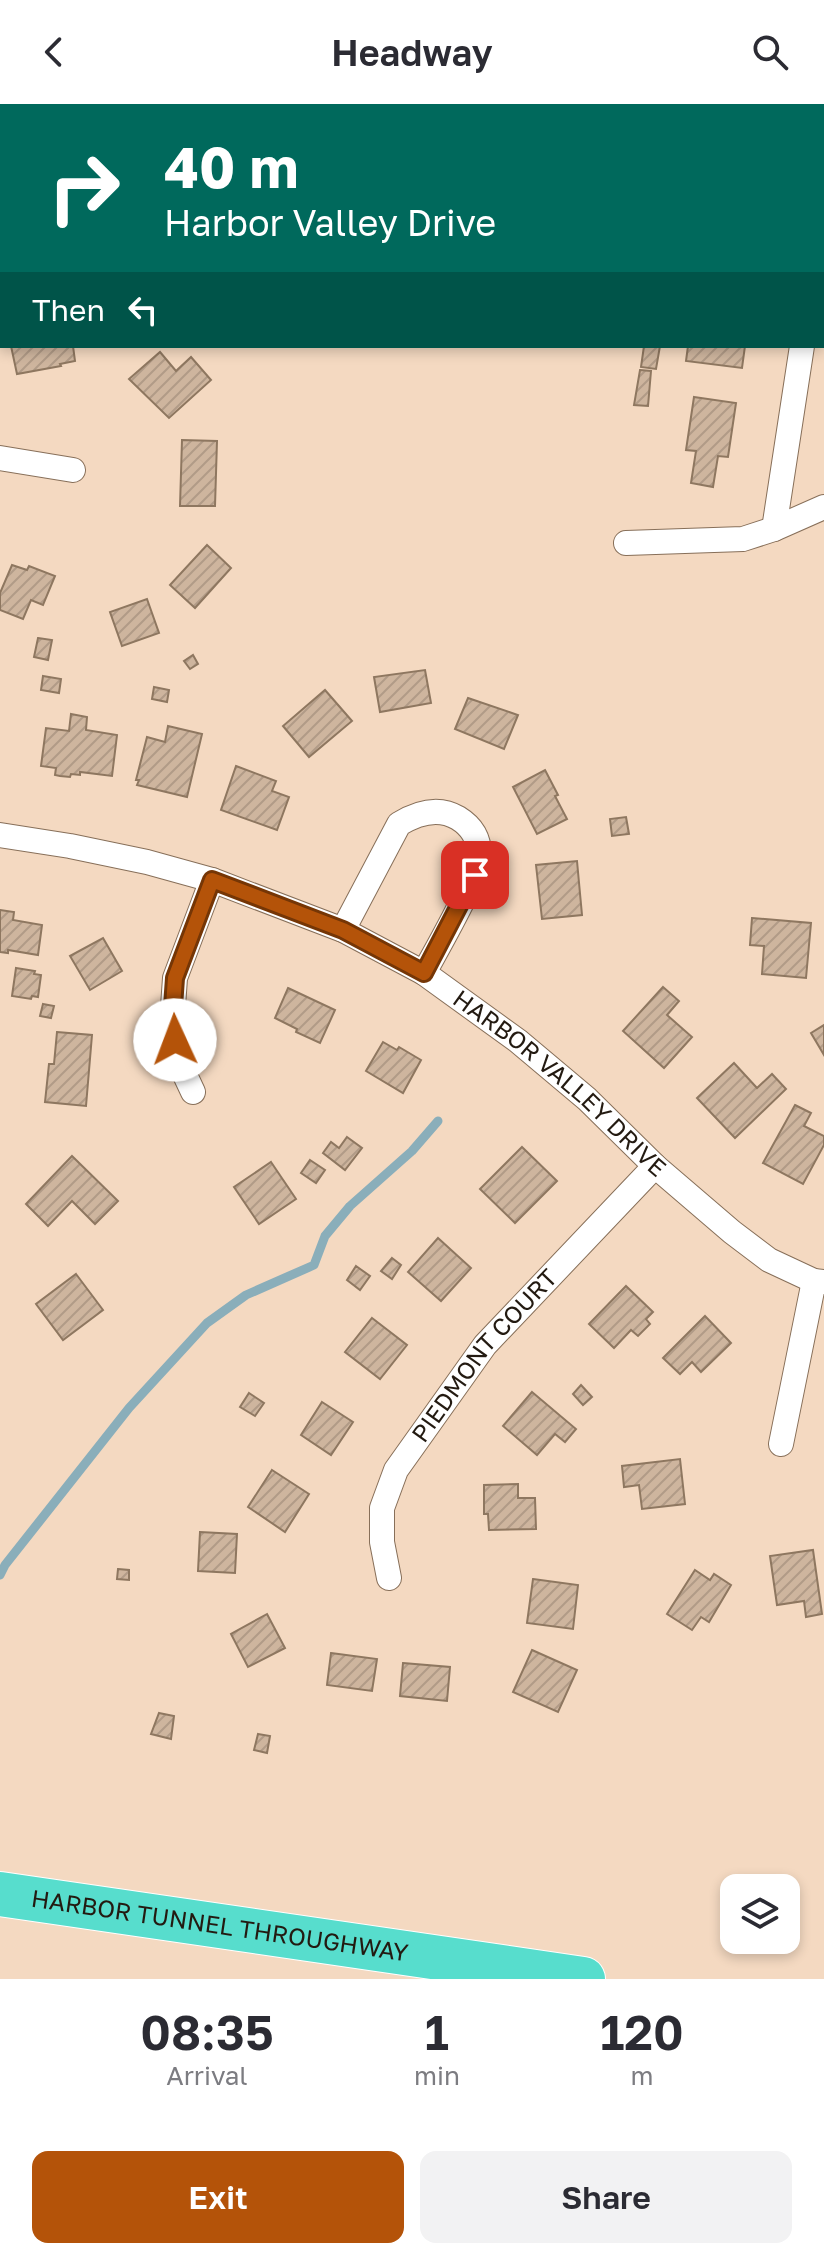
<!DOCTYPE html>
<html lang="en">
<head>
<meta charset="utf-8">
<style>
	:root { --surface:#fff; --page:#f2f2f3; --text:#2b2b33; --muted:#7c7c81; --accent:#b45309 }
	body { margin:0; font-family:"Golos Text",sans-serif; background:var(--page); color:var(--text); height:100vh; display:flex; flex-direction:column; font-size:30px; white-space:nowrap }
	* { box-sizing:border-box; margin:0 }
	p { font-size:26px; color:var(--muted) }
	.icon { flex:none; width:44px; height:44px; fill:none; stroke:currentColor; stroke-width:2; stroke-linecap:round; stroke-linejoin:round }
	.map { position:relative; height:1875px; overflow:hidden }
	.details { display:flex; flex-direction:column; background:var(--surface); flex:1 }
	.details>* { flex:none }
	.guide { position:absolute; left:0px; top:0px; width:824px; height:244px; box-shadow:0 4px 12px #0003; background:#00695c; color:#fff; overflow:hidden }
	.controls { position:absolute; left:720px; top:1770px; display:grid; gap:16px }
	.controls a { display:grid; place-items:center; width:80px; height:80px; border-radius:16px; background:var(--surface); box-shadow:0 4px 12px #0003; font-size:40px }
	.pin { position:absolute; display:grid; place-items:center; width:68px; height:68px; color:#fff; margin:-34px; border-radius:16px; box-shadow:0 4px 12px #0006 }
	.me { position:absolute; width:88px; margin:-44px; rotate:358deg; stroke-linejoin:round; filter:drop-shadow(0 0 6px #0008) }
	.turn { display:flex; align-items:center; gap:28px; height:168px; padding:0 32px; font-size:36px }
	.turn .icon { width:104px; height:104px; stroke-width:2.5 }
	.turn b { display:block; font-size:56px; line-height:68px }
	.then { display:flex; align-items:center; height:76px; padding:0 32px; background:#0003; gap:16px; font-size:30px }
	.eta { display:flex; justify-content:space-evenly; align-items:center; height:136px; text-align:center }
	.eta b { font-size:48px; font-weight:600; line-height:56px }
	.action { display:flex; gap:16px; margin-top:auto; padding:16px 32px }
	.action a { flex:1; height:92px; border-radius:16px; background:var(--accent); color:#fff; font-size:32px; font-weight:600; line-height:92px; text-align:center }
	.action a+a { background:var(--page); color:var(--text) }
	header { display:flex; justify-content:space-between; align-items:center; height:104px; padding:0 32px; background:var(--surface); font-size:36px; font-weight:600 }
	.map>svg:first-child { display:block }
</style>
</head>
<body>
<header><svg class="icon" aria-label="back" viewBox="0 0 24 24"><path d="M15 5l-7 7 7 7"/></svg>Headway<svg class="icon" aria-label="search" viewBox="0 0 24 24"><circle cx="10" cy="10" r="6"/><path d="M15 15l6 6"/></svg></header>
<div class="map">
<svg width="824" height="1875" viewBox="0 0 824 1875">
	<defs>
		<pattern id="building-hatch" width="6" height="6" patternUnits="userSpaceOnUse" patternTransform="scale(2)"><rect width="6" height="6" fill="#ceb59e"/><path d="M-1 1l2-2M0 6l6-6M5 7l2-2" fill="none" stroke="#b19b87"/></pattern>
	</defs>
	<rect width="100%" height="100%" fill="#f4d9c1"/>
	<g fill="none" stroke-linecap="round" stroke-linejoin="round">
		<polyline stroke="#8aaeba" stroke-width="9" points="0,1471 5,1461 129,1304 207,1219 246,1191 314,1161 325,1132 350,1102 412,1047 438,1017"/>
	</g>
	<g fill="url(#building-hatch)" stroke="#8e7760" stroke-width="2">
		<polygon points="11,242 73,242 75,257 60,260 61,262 17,270"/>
		<polygon points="644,242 660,242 656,265 641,263"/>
		<polygon points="688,242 745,242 742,264 686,257"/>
		<polygon points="160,248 176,267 191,253 211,276 169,314 129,275"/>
		<polygon points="640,266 651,267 648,302 634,301"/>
		<polygon points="694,293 736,299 728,353 718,352 713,383 691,379 696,347 686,346"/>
		<polygon points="182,336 217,337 215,402 180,402"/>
		<polygon points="207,441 231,464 195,504 170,481"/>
		<polygon points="12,461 27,466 29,462 55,472 43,501 31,496 23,515 0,506 0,489"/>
		<polygon points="147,495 159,529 122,542 110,508"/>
		<polygon points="38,534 52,536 48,556 34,553"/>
		<polygon points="193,551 198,560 190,565 184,557"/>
		<polygon points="425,566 431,599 380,608 374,573"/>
		<polygon points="43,572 61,575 59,589 41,586"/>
		<polygon points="154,583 169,586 167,598 152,595"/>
		<polygon points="325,586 352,617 309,653 283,622"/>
		<polygon points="468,594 518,611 504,645 455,625"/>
		<polygon points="71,610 87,613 86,626 117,631 112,672 80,668 80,671 71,670 70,673 60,672 55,671 56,664 41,662 46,624 69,627"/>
		<polygon points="168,622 202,630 187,693 137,681 139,676 136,676 147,633 165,638"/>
		<polygon points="236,662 276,677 272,687 289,693 277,726 221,706"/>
		<polygon points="545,666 558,691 555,692 567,715 537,730 513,683"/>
		<polygon points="626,713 629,730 612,732 610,715"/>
		<polygon points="577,757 582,811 542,815 536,761"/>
		<polygon points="0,806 14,808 13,816 42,821 38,851 8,846 8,849 0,848"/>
		<polygon points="752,814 811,819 806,874 762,870 764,842 750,841"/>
		<polygon points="103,834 122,867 90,886 70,852"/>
		<polygon points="16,864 35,867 34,870 41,871 38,893 32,892 31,895 12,892"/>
		<polygon points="663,883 679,897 667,911 692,933 664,964 623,927"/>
		<polygon points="288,884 335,906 320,939 296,928 297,925 275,914"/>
		<polygon points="43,900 54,902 51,914 40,912"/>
		<polygon points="824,921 824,951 811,929"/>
		<polygon points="57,928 92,931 86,1002 45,998 49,960 54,960"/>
		<polygon points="383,938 397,946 399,943 421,956 403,989 366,967"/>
		<polygon points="734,959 757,984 772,970 786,985 735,1034 697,994"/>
		<polygon points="795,1001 811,1009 804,1022 824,1032 824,1041 803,1080 763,1059"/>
		<polygon points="347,1033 362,1044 345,1066 323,1049 331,1038 339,1044"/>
		<polygon points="522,1043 557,1077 515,1119 480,1085"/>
		<polygon points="72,1052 118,1097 95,1120 72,1097 48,1122 26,1100"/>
		<polygon points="310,1056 325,1066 316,1079 301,1069"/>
		<polygon points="271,1058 296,1095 259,1120 234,1083"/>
		<polygon points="438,1134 471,1164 441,1197 408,1168"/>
		<polygon points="392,1154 401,1161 392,1175 381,1167"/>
		<polygon points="356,1162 370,1172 360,1186 347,1176"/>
		<polygon points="76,1170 103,1206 63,1236 36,1200"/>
		<polygon points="626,1182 653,1208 646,1215 650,1220 638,1232 631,1226 614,1244 589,1220"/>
		<polygon points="705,1212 731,1239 701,1268 692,1258 680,1270 663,1254"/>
		<polygon points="372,1214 407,1241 380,1275 345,1248"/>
		<polygon points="581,1281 592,1293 583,1301 573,1290"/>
		<polygon points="532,1288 576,1325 565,1338 555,1330 537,1351 503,1322"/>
		<polygon points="249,1289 264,1299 255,1312 240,1303"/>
		<polygon points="322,1298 353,1318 331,1351 301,1331"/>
		<polygon points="680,1355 685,1400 642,1405 639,1381 624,1383 622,1362"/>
		<polygon points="272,1366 309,1390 285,1428 248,1403"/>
		<polygon points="518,1380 518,1394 535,1394 536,1425 489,1426 488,1410 484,1410 484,1381"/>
		<polygon points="200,1428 237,1430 235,1469 198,1467"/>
		<polygon points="813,1446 822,1510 806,1513 804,1497 777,1501 770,1452"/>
		<polygon points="118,1465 129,1466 129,1476 117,1475"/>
		<polygon points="695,1466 710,1476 714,1470 731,1481 709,1518 701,1513 692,1526 667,1510"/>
		<polygon points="533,1475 578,1481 573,1525 527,1519"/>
		<polygon points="267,1510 285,1544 248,1563 231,1530"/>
		<polygon points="532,1546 577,1566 558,1608 513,1588"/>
		<polygon points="331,1549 377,1555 372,1587 327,1581"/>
		<polygon points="403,1559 450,1563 447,1597 400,1592"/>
		<polygon points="159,1609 174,1612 171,1635 151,1630"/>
		<polygon points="258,1630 270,1632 267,1649 254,1646"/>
	</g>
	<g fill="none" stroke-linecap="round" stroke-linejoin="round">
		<g stroke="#876f59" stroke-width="26">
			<g id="minor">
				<polyline points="822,109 824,96"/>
				<polyline points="0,354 73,366"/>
				<polyline points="774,425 802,242"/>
				<polyline points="626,439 743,435 774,425 824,403"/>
				<path id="s1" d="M0 731 70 742 147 758 212 776 343 826 424 869 518 937 587 995 655 1062 732 1128 769 1156 814 1177 824 1178"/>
				<path d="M343 826 399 720C417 709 438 702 458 714 471 722 479 734 479 750 480 772 436 846 424 869"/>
				<polyline points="193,988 178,956 172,917 175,874 212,776"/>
				<polyline points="781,1340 814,1177"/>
				<path id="s2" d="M389 1474 382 1438V1404L396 1366 485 1241 655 1062"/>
			</g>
		</g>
		<g stroke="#fff" stroke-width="46">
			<g id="motorway">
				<path id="s3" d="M0 1790 583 1875"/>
			</g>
		</g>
		<use href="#minor" stroke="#fff" stroke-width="24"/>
		<use href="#motorway" stroke="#57ddcd" stroke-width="44"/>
	</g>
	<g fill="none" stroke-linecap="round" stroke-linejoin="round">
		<g stroke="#753606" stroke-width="20">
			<polyline id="route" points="175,936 172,917 175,874 212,776 343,826 424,869 475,771"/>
		</g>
		<use href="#route" stroke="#b45309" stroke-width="14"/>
	</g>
	<g text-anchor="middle" stroke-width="6" stroke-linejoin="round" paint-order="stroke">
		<g font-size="24" fill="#231a11" stroke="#f4d9c1">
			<text dy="8" stroke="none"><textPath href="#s1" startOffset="624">HARBOR VALLEY DRIVE</textPath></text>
			<text dy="8" stroke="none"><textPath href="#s2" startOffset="256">PIEDMONT COURT</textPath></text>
			<text dy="8" stroke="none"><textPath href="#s3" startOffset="222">HARBOR TUNNEL THROUGHWAY</textPath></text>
		</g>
	</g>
</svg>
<div class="controls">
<a><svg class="icon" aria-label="layers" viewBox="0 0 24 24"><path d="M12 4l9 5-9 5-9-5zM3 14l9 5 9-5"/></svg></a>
</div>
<div class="pin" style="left:475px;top:771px;background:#d93025"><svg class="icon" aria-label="arrive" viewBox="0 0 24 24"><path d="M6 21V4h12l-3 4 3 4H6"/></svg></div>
<svg class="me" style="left:175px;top:936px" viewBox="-20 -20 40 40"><circle r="19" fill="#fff"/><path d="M0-13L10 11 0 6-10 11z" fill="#b45309"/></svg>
<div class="guide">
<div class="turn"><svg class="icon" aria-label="right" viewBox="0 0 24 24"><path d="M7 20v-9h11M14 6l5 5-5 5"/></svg><div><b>40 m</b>Harbor Valley Drive</div></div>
<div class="then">Then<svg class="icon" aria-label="left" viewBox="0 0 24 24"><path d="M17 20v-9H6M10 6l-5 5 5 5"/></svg></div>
</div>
</div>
<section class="details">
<div class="eta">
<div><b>08:35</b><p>Arrival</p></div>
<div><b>1</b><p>min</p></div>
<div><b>120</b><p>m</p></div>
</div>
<div class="action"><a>Exit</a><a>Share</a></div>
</section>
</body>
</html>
